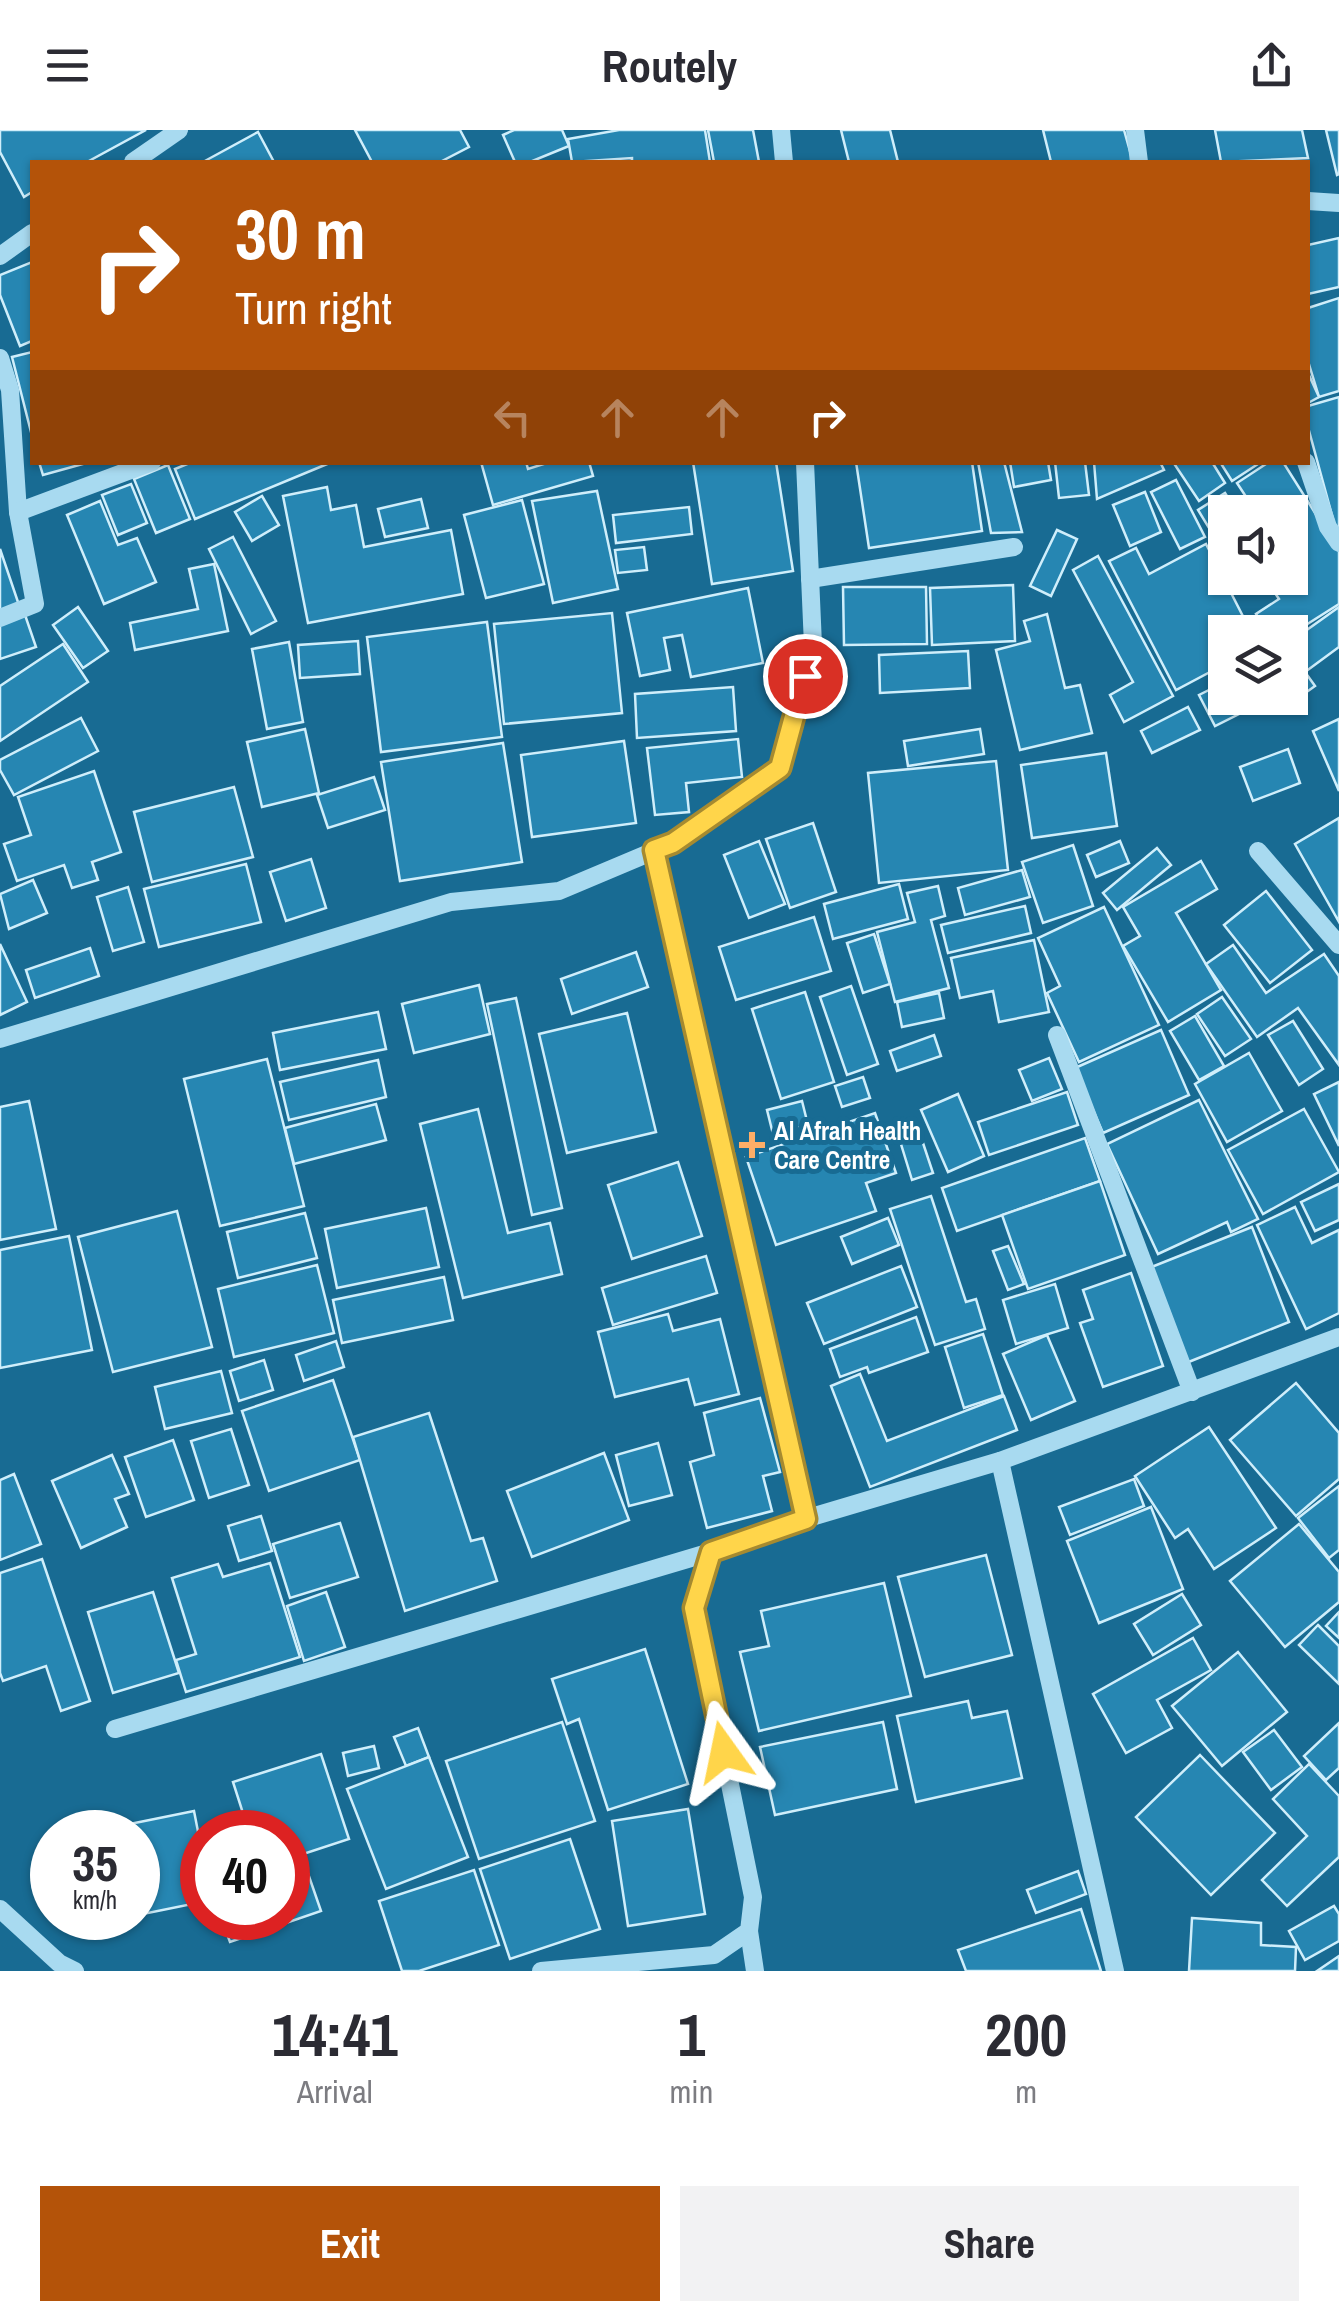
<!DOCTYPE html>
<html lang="en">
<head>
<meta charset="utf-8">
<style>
	:root { --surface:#fff; --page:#f2f2f3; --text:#2b2b33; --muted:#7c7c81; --accent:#b45309 }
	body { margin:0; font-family:"Archivo Narrow",sans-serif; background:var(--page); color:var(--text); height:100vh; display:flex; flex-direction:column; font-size:38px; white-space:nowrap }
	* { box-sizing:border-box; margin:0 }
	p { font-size:32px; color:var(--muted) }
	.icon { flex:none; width:55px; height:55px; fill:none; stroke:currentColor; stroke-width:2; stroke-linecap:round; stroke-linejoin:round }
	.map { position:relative; height:1841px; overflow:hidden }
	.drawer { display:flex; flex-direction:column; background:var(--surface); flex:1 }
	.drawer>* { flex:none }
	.banner { position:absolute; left:30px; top:30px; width:1280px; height:305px; border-radius:0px; box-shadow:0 2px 8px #0004; background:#b45309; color:#fff; overflow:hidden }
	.buttons { position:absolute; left:1208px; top:365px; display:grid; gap:20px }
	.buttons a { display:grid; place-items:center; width:100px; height:100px; border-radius:0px; background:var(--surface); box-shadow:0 2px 8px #0004; font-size:50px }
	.speed { position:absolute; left:30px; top:1680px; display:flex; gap:20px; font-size:50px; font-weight:700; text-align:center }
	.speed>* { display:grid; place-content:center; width:130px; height:130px; border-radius:50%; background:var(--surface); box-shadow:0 2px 8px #0004; line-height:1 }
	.speed small { font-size:25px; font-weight:400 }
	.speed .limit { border:15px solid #d22; background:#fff; color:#111 }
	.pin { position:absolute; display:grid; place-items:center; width:85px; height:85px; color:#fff; margin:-42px; border:5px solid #fff; border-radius:50%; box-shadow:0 2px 10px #0007 }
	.me { position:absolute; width:110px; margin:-55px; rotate:348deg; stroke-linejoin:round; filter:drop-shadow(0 0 8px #0008) }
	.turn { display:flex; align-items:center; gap:35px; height:210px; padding:0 40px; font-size:45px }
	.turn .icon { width:130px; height:130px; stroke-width:2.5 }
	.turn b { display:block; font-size:70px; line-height:85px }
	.lanes { display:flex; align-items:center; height:95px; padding:0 40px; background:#0003; justify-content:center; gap:50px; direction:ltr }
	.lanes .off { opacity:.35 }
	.eta { display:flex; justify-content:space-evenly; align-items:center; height:170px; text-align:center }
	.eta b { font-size:60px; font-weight:700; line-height:70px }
	.button { display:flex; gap:20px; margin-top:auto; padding:20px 40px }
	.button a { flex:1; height:115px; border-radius:0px; background:var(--accent); color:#fff; font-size:40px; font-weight:700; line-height:115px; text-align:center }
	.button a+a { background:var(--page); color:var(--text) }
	header { display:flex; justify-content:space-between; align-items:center; height:130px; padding:0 40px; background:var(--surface); font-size:45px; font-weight:700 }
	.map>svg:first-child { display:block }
</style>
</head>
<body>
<header><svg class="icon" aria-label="menu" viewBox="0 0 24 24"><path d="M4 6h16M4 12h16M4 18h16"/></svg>Routely<svg class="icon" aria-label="share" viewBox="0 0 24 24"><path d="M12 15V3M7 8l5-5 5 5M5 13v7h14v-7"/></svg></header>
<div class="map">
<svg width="1339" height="1841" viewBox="0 0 1339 1841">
	<rect width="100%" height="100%" fill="#186b93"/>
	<g fill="#2686b2" stroke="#cfeefb" stroke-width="2.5">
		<polygon points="0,0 146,0 87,32 32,32 32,62 24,67 0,22"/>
		<polygon points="355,0 460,0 469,17 440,32 372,32"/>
		<polygon points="514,0 562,0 569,16 530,32 515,32 503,5"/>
		<polygon points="619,0 705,0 710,32 632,32 632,28 572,32 568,9"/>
		<polygon points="708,0 753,0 759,32 714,32"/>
		<polygon points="841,0 890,0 898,32 849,32"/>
		<polygon points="1043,0 1124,0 1133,32 1051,32"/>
		<polygon points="1215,0 1302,0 1308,28 1221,32"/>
		<polygon points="1326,0 1339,0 1339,44 1337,45"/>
		<polygon points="258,2 274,32 203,32"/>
		<polygon points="1339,108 1339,157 1308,164 1308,115"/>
		<polygon points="32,132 32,211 20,216 0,165 0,145"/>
		<polygon points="1339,168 1339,261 1319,267 1308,231 1308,178"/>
		<polygon points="32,222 32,306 12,227"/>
		<polygon points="1308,243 1319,267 1308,273"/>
		<polygon points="1339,267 1339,399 1336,400 1308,297 1308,276"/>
		<polygon points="39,332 90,332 43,345"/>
		<polygon points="192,332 332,332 195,389 175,339"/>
		<polygon points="481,332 526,332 528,339 550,332 589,332 593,346 493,375"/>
		<polygon points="693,332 776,332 793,441 712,454"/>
		<polygon points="856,332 972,332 982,401 869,418"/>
		<polygon points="978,332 1004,332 1022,402 991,403"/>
		<polygon points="1010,332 1048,332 1051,350 1014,357"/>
		<polygon points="1055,332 1085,332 1089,365 1059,368"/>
		<polygon points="1094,332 1160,332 1164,340 1097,369"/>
		<polygon points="1173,332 1212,332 1225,353 1199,371"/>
		<polygon points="1220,332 1261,332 1232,351"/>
		<polygon points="1269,332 1283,332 1339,421 1339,474 1290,505 1267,502 1256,484 1279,469 1265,448 1290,448 1290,382 1256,382 1237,353"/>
		<polygon points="168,335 190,389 156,403 134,349"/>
		<polygon points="1176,350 1205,407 1180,419 1151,362"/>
		<polygon points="131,354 147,393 118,405 102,365"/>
		<polygon points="327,357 331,380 356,375 364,417 451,400 463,464 308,493 283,366"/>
		<polygon points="597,361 618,459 553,473 532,371"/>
		<polygon points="1145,362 1161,402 1130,416 1113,375"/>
		<polygon points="1225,363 1237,382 1225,382 1223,421 1198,380"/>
		<polygon points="262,366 279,395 252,411 235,382"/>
		<polygon points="421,369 428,398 385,407 378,379"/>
		<polygon points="522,370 544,454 486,468 464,385"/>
		<polygon points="100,371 118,415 137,408 156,452 104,474 67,385"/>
		<polygon points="689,377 692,404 616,413 613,385"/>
		<polygon points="1057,400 1077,409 1051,466 1030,456"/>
		<polygon points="233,407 276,491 251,504 209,419"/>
		<polygon points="1206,414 1251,502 1225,502 1225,534 1176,560 1109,431 1136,418 1149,444"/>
		<polygon points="644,417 647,440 618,443 615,420"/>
		<polygon points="0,419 19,475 0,482"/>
		<polygon points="1098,426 1173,566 1124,592 1110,565 1133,552 1073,440"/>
		<polygon points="214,434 228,501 135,520 130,493 198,479 189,439"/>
		<polygon points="1013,455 1015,511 932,515 930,458"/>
		<polygon points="843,457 926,457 927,514 844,515"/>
		<polygon points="748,458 763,533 691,547 682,505 664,508 670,540 640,546 627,483"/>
		<polygon points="78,477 108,521 83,538 53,495"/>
		<polygon points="1339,477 1339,517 1305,542 1315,556 1301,566 1290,551 1290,512"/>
		<polygon points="24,482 36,517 0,529 0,490"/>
		<polygon points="612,483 622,583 504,594 494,494"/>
		<polygon points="1047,484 1065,558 1080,555 1092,603 1020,620 996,520 1030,511 1024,491"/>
		<polygon points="487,492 502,607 381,622 367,507"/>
		<polygon points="358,511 360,544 300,548 298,515"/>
		<polygon points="289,512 303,592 267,599 252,519"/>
		<polygon points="63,514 88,552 0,611 0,556"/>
		<polygon points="968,521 970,558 880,563 879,525"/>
		<polygon points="1225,552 1225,568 1271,568 1215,596 1199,565"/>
		<polygon points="733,557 736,601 637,608 635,564"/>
		<polygon points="1188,577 1200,600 1152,623 1141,601"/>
		<polygon points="81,588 98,621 14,665 0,640 0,630"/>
		<polygon points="1339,589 1339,661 1313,601"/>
		<polygon points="305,599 319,663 262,677 247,612"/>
		<polygon points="980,599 984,624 908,636 904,611"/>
		<polygon points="738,609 742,647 686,653 689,682 655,685 647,618"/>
		<polygon points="624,611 636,693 532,707 521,625"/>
		<polygon points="503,613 522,732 400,751 381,632"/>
		<polygon points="1288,619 1300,653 1253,671 1240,637"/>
		<polygon points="1106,623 1117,696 1032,708 1021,635"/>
		<polygon points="996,631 1008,740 879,753 868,643"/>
		<polygon points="94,641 121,722 92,732 98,750 72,758 64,735 17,751 4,714 31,705 18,667"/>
		<polygon points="374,647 385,680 328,698 317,665"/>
		<polygon points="234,657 253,727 152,752 134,682"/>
		<polygon points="1339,688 1339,792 1295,714"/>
		<polygon points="813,693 836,762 790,778 766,709"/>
		<polygon points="759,711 785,774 749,788 724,725"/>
		<polygon points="1120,711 1129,733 1096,747 1087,725"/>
		<polygon points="1073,715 1093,776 1043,793 1022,732"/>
		<polygon points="1157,718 1171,735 1117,780 1103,763"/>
		<polygon points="311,729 326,778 286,791 270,742"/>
		<polygon points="1201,731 1217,759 1176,783 1221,860 1168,892 1123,816 1140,806 1123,777"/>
		<polygon points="246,734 261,792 159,817 144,759"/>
		<polygon points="1022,740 1030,767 965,785 958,758"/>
		<polygon points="33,750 47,783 9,799 0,764"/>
		<polygon points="899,754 908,789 833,809 824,774"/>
		<polygon points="938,756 945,786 931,790 949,858 895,872 877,802 915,792 907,763"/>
		<polygon points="128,757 144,812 113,821 97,767"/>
		<polygon points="1266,761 1312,820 1270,853 1224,795"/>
		<polygon points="1025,776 1031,803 948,823 941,795"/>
		<polygon points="1104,777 1159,895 1079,932 1047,863 1060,856 1038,808"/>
		<polygon points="814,787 831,841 736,870 719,817"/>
		<polygon points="874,804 890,854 863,863 847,813"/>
		<polygon points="1034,810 1049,882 999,892 993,861 960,868 951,828"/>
		<polygon points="0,814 27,872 0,885"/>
		<polygon points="1233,815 1266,863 1324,824 1339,846 1339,935 1298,878 1257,907 1206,834"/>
		<polygon points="90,818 99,846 35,868 26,840"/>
		<polygon points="636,822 648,857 572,884 561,849"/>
		<polygon points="479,855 490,904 414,923 402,874"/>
		<polygon points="851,856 878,934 847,945 820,867"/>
		<polygon points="805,862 834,952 781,969 752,879"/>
		<polygon points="939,863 944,888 902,897 897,872"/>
		<polygon points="1222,867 1251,909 1225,926 1197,884"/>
		<polygon points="516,868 562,1078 532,1085 487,874"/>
		<polygon points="378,882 386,919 280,940 273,903"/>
		<polygon points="627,883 656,1002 567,1023 539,904"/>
		<polygon points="1195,886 1224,936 1199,950 1170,901"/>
		<polygon points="1293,891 1323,939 1299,955 1268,905"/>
		<polygon points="1161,900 1189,965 1103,1003 1075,938"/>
		<polygon points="934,905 941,926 897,941 890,921"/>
		<polygon points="1249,923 1282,981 1227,1012 1195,954"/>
		<polygon points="1049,928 1062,959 1032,971 1019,940"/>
		<polygon points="267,929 304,1076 220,1096 184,949"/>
		<polygon points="378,930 386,967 289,990 280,952"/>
		<polygon points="863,947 870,968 842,977 835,956"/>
		<polygon points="1339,952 1339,1016 1314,964"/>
		<polygon points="1067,962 1078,995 989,1025 978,992"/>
		<polygon points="958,964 984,1026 948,1042 921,980"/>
		<polygon points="1199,970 1258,1089 1231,1102 1227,1092 1158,1124 1107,1014"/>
		<polygon points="29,971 56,1099 0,1110 0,977"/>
		<polygon points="802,971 808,995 773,1004 767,980"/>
		<polygon points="376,974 386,1010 294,1034 285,998"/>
		<polygon points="478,979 508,1103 550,1093 562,1144 463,1168 420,994"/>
		<polygon points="1304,979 1339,1042 1263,1084 1228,1020"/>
		<polygon points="875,983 896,1043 866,1053 876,1081 776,1115 746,1027"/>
		<polygon points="917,995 933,1043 912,1050 897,1001"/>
		<polygon points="1085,1008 1100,1051 957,1101 942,1058"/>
		<polygon points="678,1032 702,1106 632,1129 608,1055"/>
		<polygon points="1100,1051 1125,1125 1028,1159 1002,1085"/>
		<polygon points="1339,1054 1339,1090 1315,1101 1301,1072"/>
		<polygon points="931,1066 966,1172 976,1169 985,1199 935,1215 890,1079"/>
		<polygon points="1295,1077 1312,1113 1339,1100 1339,1183 1306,1199 1257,1095"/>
		<polygon points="426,1078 439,1137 337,1158 325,1099"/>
		<polygon points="177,1081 212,1217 113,1242 78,1107"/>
		<polygon points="305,1083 317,1128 238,1148 227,1102"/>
		<polygon points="888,1088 899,1115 852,1134 841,1107"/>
		<polygon points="1252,1097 1289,1192 1186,1233 1149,1138"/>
		<polygon points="69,1106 92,1220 0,1238 0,1120"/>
		<polygon points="1008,1116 1024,1154 1008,1160 993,1121"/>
		<polygon points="706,1126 717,1163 613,1195 602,1158"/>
		<polygon points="317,1135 334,1203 234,1227 218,1159"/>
		<polygon points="901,1136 917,1177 824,1214 807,1173"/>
		<polygon points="1131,1143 1163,1236 1103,1257 1080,1193 1093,1189 1083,1160"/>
		<polygon points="444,1147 453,1190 342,1213 333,1170"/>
		<polygon points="1055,1154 1068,1198 1016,1214 1003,1170"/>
		<polygon points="668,1184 673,1201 720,1189 739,1264 695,1275 688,1249 615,1267 598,1202"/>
		<polygon points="916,1187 928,1222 869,1243 867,1237 840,1247 830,1219"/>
		<polygon points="983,1204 1003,1265 964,1278 945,1217"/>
		<polygon points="1047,1205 1075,1271 1031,1290 1003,1224"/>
		<polygon points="336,1211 344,1237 304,1251 296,1225"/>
		<polygon points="264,1230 273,1260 239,1271 230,1241"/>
		<polygon points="221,1241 232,1283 165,1299 155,1257"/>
		<polygon points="860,1244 887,1311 1004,1266 1017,1300 870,1357 831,1256"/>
		<polygon points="333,1250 360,1330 269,1361 242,1281"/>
		<polygon points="1296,1253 1339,1303 1339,1349 1296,1386 1230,1310"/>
		<polygon points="760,1268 780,1342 763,1346 772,1381 707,1398 690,1332 714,1325 704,1283"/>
		<polygon points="429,1283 471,1411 483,1408 497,1451 405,1481 353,1307"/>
		<polygon points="1209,1297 1276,1398 1214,1439 1188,1399 1175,1408 1135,1346"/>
		<polygon points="231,1299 249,1355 209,1368 191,1311"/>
		<polygon points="173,1310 194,1370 146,1387 125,1327"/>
		<polygon points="658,1313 672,1365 629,1376 616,1325"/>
		<polygon points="604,1323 629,1390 532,1427 507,1361"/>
		<polygon points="112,1325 129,1364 115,1369 127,1397 81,1418 52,1351"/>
		<polygon points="14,1344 41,1414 0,1430 0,1350"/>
		<polygon points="1134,1349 1144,1376 1070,1405 1059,1377"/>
		<polygon points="1339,1356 1339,1420 1329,1428 1298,1388"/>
		<polygon points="1151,1377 1183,1459 1099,1493 1067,1411"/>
		<polygon points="261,1386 272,1421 239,1431 228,1396"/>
		<polygon points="340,1393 358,1447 290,1468 273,1414"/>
		<polygon points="1299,1394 1339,1442 1339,1472 1285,1517 1230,1451"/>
		<polygon points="986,1425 1012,1525 925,1547 898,1447"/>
		<polygon points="42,1429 90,1571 61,1581 46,1536 3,1551 0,1543 0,1443"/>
		<polygon points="270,1433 300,1527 186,1562 176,1530 196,1524 172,1448 218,1434 223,1447"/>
		<polygon points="884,1453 911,1566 759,1601 740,1522 769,1516 761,1481"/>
		<polygon points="153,1462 179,1543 113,1563 88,1482"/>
		<polygon points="326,1462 345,1517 304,1531 287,1476"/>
		<polygon points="1182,1464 1201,1495 1153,1525 1134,1494"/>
		<polygon points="1339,1482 1339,1508 1326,1496"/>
		<polygon points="1318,1495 1339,1516 1339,1554 1299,1515"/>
		<polygon points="1193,1508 1211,1540 1157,1570 1172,1598 1126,1623 1093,1564"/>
		<polygon points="645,1519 688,1654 608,1680 579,1589 567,1594 552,1549"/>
		<polygon points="1238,1522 1287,1582 1222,1636 1172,1576"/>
		<polygon points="968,1571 972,1588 1007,1581 1022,1648 916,1672 897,1586"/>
		<polygon points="562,1592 595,1691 479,1729 446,1631"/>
		<polygon points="883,1592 897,1659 775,1685 760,1617"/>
		<polygon points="1339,1593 1339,1638 1326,1650 1304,1626"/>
		<polygon points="418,1598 429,1627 406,1636 394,1607"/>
		<polygon points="1274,1600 1302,1637 1271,1660 1243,1622"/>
		<polygon points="374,1616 379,1638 348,1646 343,1623"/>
		<polygon points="321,1624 349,1709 288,1729 288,1702 249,1702 233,1652"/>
		<polygon points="1200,1625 1275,1703 1211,1765 1136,1687"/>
		<polygon points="429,1627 468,1727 386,1759 347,1659"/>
		<polygon points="1309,1634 1339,1666 1339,1727 1287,1776 1262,1750 1307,1706 1273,1669"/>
		<polygon points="688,1679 705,1784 628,1796 612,1691"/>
		<polygon points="194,1681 202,1722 202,1772 138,1785 138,1702 116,1702 115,1697"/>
		<polygon points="570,1709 600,1799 510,1829 480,1739"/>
		<polygon points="303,1729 321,1781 230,1812 221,1788 288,1788 288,1735"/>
		<polygon points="474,1740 499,1815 419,1841 402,1841 379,1771"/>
		<polygon points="1078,1741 1086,1764 1036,1783 1027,1760"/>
		<polygon points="1334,1776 1339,1784 1339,1811 1305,1830 1289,1801"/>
		<polygon points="1081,1779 1101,1841 966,1841 958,1820"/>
		<polygon points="1192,1788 1261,1793 1261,1815 1296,1817 1295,1841 1189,1841"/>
		<polygon points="1339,1826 1339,1841 1317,1841"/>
	</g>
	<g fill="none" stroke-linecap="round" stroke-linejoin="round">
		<g stroke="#a8daf0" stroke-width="18">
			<polyline points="781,0 784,32"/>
			<polyline points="1135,0 1139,32"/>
			<polyline points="133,32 179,0"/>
			<polyline points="1308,71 1339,73"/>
			<polyline points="0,126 32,103"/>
			<polyline points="0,228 10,260 18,382 35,474 0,488"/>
			<polyline points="1306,332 1328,397 1339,413"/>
			<polyline points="18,382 152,332"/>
			<polyline points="810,449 1014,417"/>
			<polyline points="654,720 806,1389"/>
			<polyline points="1258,721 1339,815"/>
			<polyline points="1057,905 1192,1262"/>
			<polyline points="0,909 451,772 559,761 673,713 779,638 813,515 805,332"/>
			<polyline points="1000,1331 1115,1841"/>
			<polyline points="115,1599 711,1422"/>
			<polyline points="0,1779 59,1833 75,1841"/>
			<polyline points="749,1801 755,1841"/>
			<polyline points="541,1841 714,1825 749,1801 753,1767 694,1478 711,1422 751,1405 1000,1331 1339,1207"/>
		</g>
	</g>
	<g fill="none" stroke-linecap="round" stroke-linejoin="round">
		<g stroke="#a68a30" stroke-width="25">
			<polyline id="route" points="724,1622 694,1478 711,1422 806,1389 654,720 673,713 780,638 805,546"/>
		</g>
		<use href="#route" stroke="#ffd54a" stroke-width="18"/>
	</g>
	<path fill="#ffae67" stroke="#186b93" stroke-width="4" d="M747 1000h10v10h10v10h-10v10h-10v-10h-10v-10h10z"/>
	<g text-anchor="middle" stroke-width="10" stroke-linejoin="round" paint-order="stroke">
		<g font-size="25" font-weight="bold" fill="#fff" stroke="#186b93" text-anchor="start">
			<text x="774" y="1010">Al Afrah Health<tspan x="774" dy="29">Care Centre</tspan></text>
		</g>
	</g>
</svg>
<div class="buttons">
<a><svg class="icon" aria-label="sound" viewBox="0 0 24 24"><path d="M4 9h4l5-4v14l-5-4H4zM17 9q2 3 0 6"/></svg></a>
<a><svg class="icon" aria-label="layers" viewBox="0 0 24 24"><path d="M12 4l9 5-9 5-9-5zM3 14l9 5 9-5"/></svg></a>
</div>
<div class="speed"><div>35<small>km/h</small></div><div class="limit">40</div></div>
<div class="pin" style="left:805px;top:546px;background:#d93025"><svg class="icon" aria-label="arrive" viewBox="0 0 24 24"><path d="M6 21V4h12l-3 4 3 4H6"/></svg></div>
<svg class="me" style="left:724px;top:1622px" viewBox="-20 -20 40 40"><path d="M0-17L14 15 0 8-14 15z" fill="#ffd54a" stroke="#fff" stroke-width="4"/></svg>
<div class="banner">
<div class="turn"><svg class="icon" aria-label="right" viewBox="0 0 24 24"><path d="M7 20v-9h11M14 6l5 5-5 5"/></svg><div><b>30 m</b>Turn right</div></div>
<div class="lanes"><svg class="icon off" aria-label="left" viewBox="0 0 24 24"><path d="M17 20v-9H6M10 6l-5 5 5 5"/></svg><svg class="icon off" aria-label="ahead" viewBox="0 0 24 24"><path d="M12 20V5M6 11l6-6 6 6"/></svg><svg class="icon off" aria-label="ahead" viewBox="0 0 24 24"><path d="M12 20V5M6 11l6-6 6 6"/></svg><svg class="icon" aria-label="right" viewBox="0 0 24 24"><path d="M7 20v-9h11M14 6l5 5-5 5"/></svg></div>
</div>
</div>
<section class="drawer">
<div class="eta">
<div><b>14:41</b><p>Arrival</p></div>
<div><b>1</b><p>min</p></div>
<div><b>200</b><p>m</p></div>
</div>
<div class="button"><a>Exit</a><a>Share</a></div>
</section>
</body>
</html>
